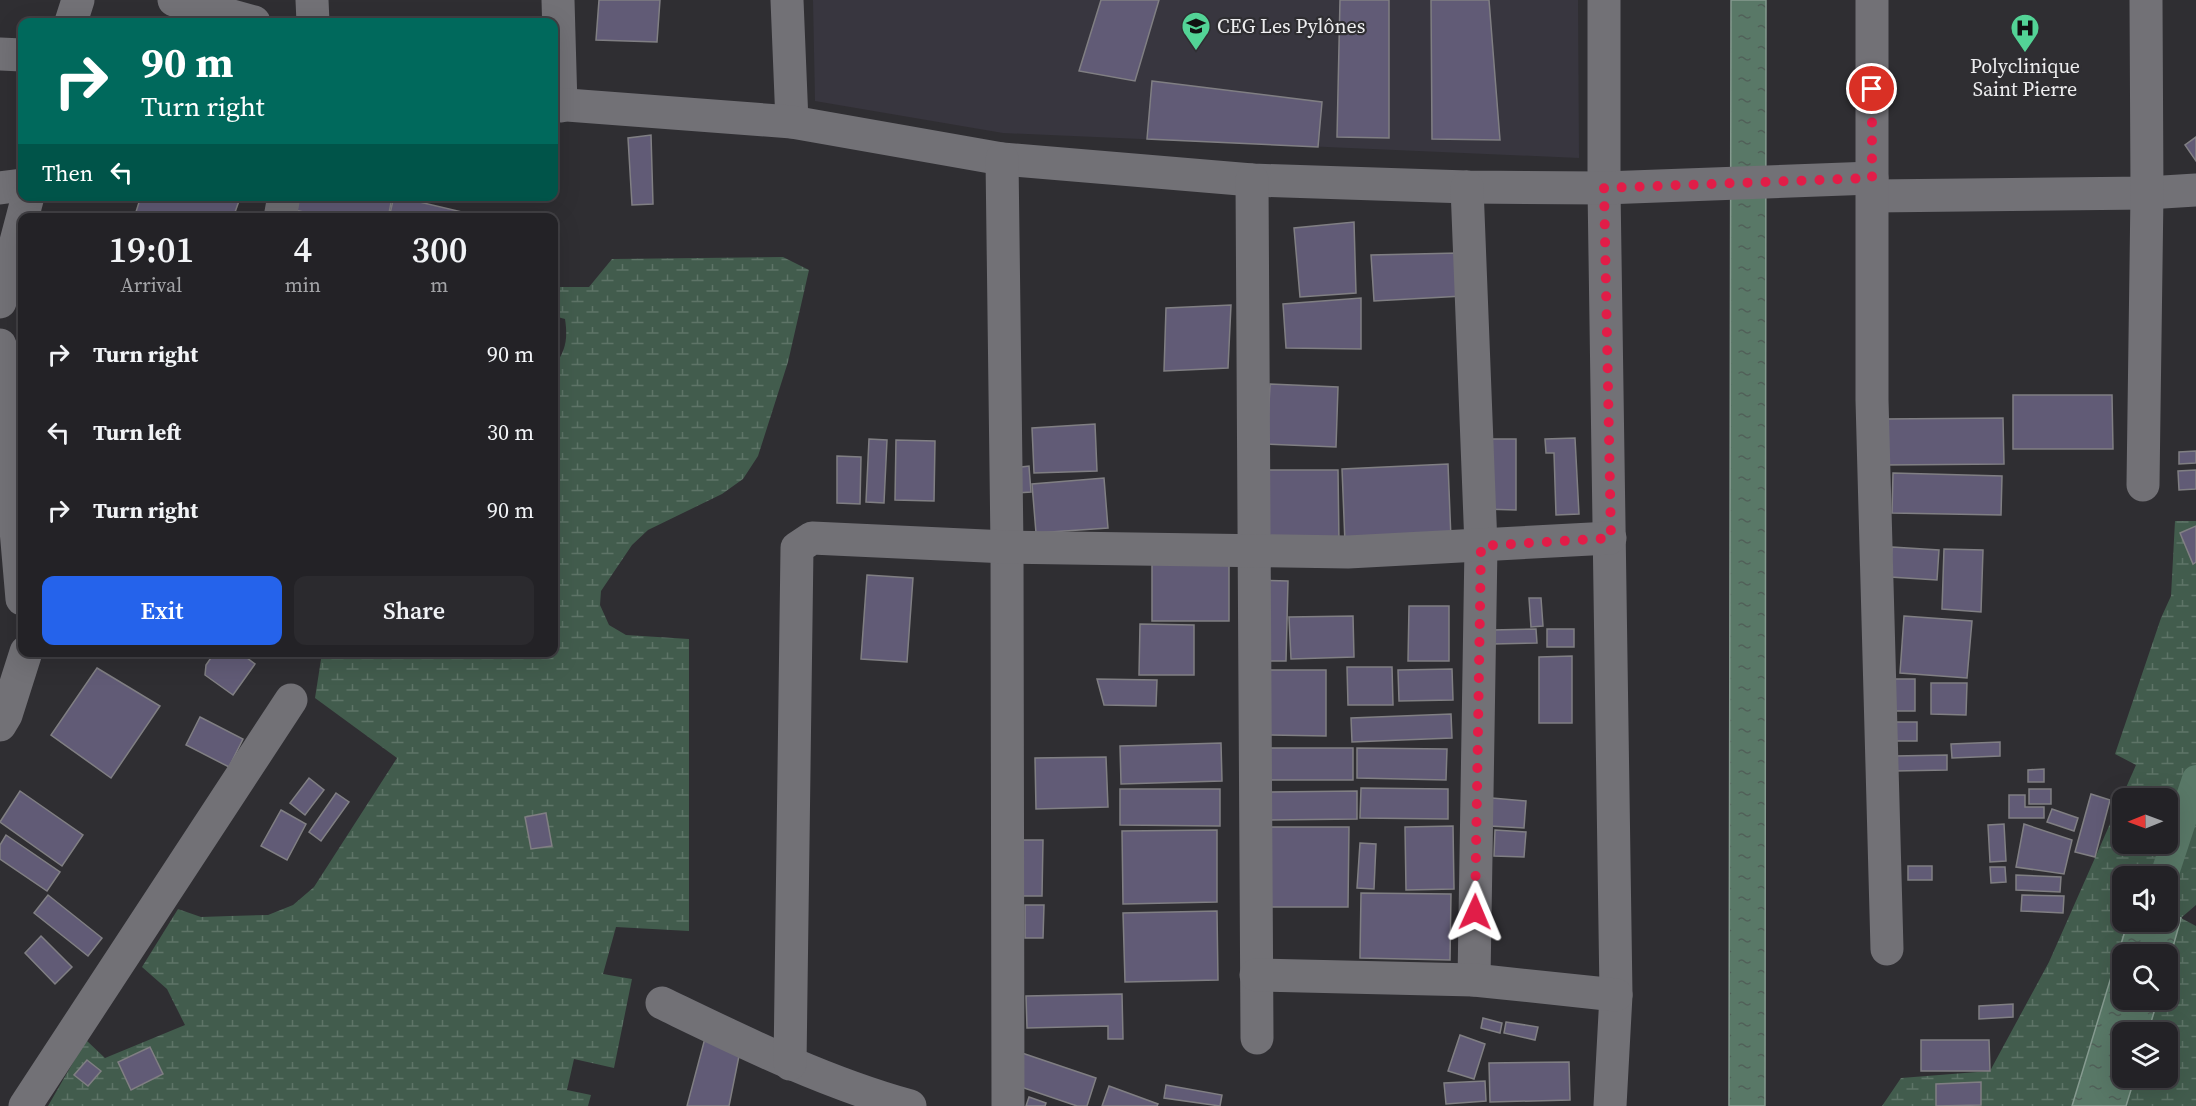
<!DOCTYPE html>
<html lang="en">
<head>
<meta charset="utf-8">
<style>
	:root { --surface:#232226; --page:#2b2a2e; --text:#f1f3f6; --muted:#a3a4a7; --line:#403f43; --accent:#2563eb }
	body { margin:0; font-family:"Source Serif 4",serif; background:var(--page); color:var(--text); height:100vh; display:flex; flex-direction:column; font-size:22px; white-space:nowrap }
	* { box-sizing:border-box; margin:0 }
	p { font-size:20px; color:var(--muted) }
	.icon { flex:none; width:33px; height:33px; fill:none; stroke:currentColor; stroke-width:2; stroke-linecap:round; stroke-linejoin:round }
	.map { position:relative; flex:1; overflow:hidden }
	.drawer { position:absolute; left:18px; top:213px; width:540px; height:444px; display:flex; flex-direction:column; background:var(--surface); border-radius:12px; box-shadow:0 6px 24px #0002,0 0 0 2px var(--line) }
	.drawer>* { flex:none }
	.banner { position:absolute; left:18px; top:18px; width:540px; height:183px; border-radius:12px; box-shadow:0 6px 24px #0002,0 0 0 2px var(--line); background:#00695c; color:#fff; overflow:hidden }
	.needle { width:39px; rotate:269deg }
	.buttons { position:absolute; left:2112px; top:788px; display:grid; gap:12px }
	.buttons a { display:grid; place-items:center; width:66px; height:66px; border-radius:12px; background:var(--surface); box-shadow:0 6px 24px #0002,0 0 0 2px var(--line); font-size:30px }
	.pin { position:absolute; display:grid; place-items:center; width:51px; height:51px; color:#fff; margin:-26px; border:3px solid #fff; border-radius:50%; box-shadow:0 2px 6px #0007 }
	.me { position:absolute; width:66px; margin:-33px; rotate:1deg; stroke-linejoin:round; filter:drop-shadow(0 0 4px #0008) }
	.turn { display:flex; align-items:center; gap:21px; height:126px; padding:0 24px; font-size:27px }
	.turn .icon { width:78px; height:78px; stroke-width:2.5 }
	.turn b { display:block; font-size:42px; line-height:51px }
	.then { display:flex; align-items:center; height:57px; padding:0 24px; background:#0003; gap:12px; font-size:22px }
	.eta { display:flex; justify-content:space-evenly; align-items:center; height:102px; text-align:center }
	.eta b { font-size:36px; font-weight:600; line-height:42px }
	.cta { display:flex; gap:12px; margin-top:auto; padding:12px 24px }
	.cta a { flex:1; height:69px; border-radius:12px; background:var(--accent); color:#fff; font-size:24px; font-weight:600; line-height:69px; text-align:center }
	.cta a+a { background:var(--page); color:var(--text) }
	ul { padding:0; list-style:none }
	li { display:flex; align-items:center; gap:18px; height:78px; padding:0 24px }
	li div { flex:1 }
	li b { display:block; font-size:22px }
	li em { font-style:normal }
	.map>svg:first-child { display:block }
</style>
</head>
<body>
<div class="map">
<svg width="2196" height="1106" viewBox="0 0 2196 1106">
	<defs>
		<pattern id="wetland-marsh" width="20" height="14" patternUnits="userSpaceOnUse" patternTransform="scale(1.5)"><rect width="20" height="14" fill="#425c4d"/><path d="M1 5h8M5 5V1M11 12h8M15 12V8" fill="none" stroke="#5e7467"/></pattern>
		<pattern id="water-ripples" width="26" height="14" patternUnits="userSpaceOnUse" patternTransform="scale(1.5)"><rect width="26" height="14" fill="#597867"/><path d="M2 4q2-2 4 0t4 0M15 11q2-2 4 0t4 0" fill="none" stroke="#506058"/></pattern>
	</defs>
	<rect width="100%" height="100%" fill="#2f2e32"/>
	<polygon fill="#38363f" points="813,0 1578,0 1579,158 1003,133 815,101"/>
	<g fill="url(#wetland-marsh)" fill-rule="evenodd">
		<path d="M783 257 809 270 788 362 758 456 743 479 722 494 648 530 632 545 601 591 600 605 609 625 626 635 689 639V931L616 927 603 974 632 979 614 1068 574 1059 567 1090 591 1095 588 1106H48L86 1040 105 1058 185 1025 167 989 142 967 178 909 201 917 230 916 268 915 293 905 314 887 397 758 315 698 322 653 554 652V366C566 351 568 338 565 319L554 316V287H589L612 259Z"/>
		<path d="M2175 521H2196V905L2181 918 2196 926V1106H2126L2135 1077H2168V1032H2148L2158 999H2168V965L2181 919 2168 914V876H2122V921H2128L2072 1106H1882L1901 1078 1990 1071 2049 962 2136 765 2115 754 2161 618 2171 596ZM2122 798H2168V843H2122Z"/>
	</g>
	<g fill="url(#water-ripples)" stroke="#869b90" stroke-width="1.5">
		<polygon points="1731,0 1766,0 1765,1106 1729,1106"/>
		<polygon points="2168,914 2181,918 2168,965 2168,954 2122,954 2122,999 2158,999 2148,1032 2122,1032 2122,1077 2135,1077 2126,1106 2072,1106 2128,921 2168,921"/>
	</g>
	<g fill="none" stroke-linecap="round" stroke-linejoin="round">
		<polyline stroke="#597867" stroke-width="28" points="2164,876 2196,779"/>
	</g>
	<g fill="#615b76" stroke="#807f83" stroke-width="1.5">
		<polygon points="599,0 660,0 657,42 596,40"/>
		<polygon points="1101,0 1159,0 1135,81 1079,71"/>
		<polygon points="1340,0 1389,0 1389,138 1337,137"/>
		<polygon points="1431,0 1489,0 1500,140 1432,139"/>
		<polygon points="1152,81 1322,102 1318,147 1147,139"/>
		<polygon points="651,135 653,204 632,205 628,138"/>
		<polygon points="2196,137 2196,161 2185,145"/>
		<polygon points="141,196 237,196 240,198 233,218 142,218 135,215"/>
		<polygon points="294,196 387,196 392,198 388,218 329,218 291,209"/>
		<polygon points="394,196 475,215 475,218 389,218"/>
		<polygon points="1354,222 1356,293 1300,297 1294,228"/>
		<polygon points="1458,253 1463,296 1374,301 1371,255"/>
		<polygon points="1361,298 1361,349 1286,348 1283,304"/>
		<polygon points="1231,305 1228,368 1164,371 1166,308"/>
		<polygon points="1270,384 1338,387 1336,447 1267,444"/>
		<polygon points="2013,395 2112,395 2113,449 2013,449"/>
		<polygon points="2003,418 2004,464 1884,465 1884,419"/>
		<polygon points="1095,424 1097,471 1034,473 1032,428"/>
		<polygon points="1575,438 1579,514 1556,515 1554,453 1546,453 1545,439"/>
		<polygon points="869,439 887,440 884,503 866,502"/>
		<polygon points="1483,439 1516,439 1516,510 1483,509"/>
		<polygon points="896,440 935,441 934,501 895,500"/>
		<polygon points="2196,451 2196,463 2179,464 2179,452"/>
		<polygon points="837,456 861,457 860,504 837,503"/>
		<polygon points="1448,464 1451,539 1345,543 1342,469"/>
		<polygon points="1029,466 1031,492 1015,493 1013,468"/>
		<polygon points="1262,470 1338,470 1339,542 1262,542"/>
		<polygon points="2196,470 2196,489 2179,490 2178,471"/>
		<polygon points="1893,473 2002,476 2001,515 1892,513"/>
		<polygon points="1104,478 1108,528 1036,533 1032,484"/>
		<polygon points="2196,526 2196,562 2193,564 2180,533"/>
		<polygon points="1892,547 1939,550 1937,580 1890,577"/>
		<polygon points="1944,549 1983,550 1981,612 1942,609"/>
		<rect x="1152" y="554" width="77" height="67"/>
		<polygon points="867,575 913,578 907,662 861,659"/>
		<polygon points="1258,580 1288,581 1286,661 1256,661"/>
		<polygon points="1529,598 1541,598 1543,626 1531,627"/>
		<polygon points="1409,606 1449,606 1449,661 1408,661"/>
		<polygon points="1353,616 1354,657 1291,659 1289,617"/>
		<polygon points="1904,616 1972,621 1967,678 1900,673"/>
		<polygon points="1140,624 1194,625 1194,675 1139,675"/>
		<polygon points="1536,629 1537,643 1493,644 1492,630"/>
		<rect x="1547" y="629" width="27" height="18"/>
		<polygon points="52,652 91,652 53,656"/>
		<polygon points="215,652 239,652 255,664 233,695 205,675 206,665"/>
		<polygon points="1572,656 1572,723 1539,723 1539,657"/>
		<polygon points="1347,667 1392,667 1393,705 1348,705"/>
		<polygon points="97,668 160,706 111,778 51,735"/>
		<polygon points="1452,669 1453,700 1399,701 1398,670"/>
		<polygon points="1265,670 1326,670 1326,736 1265,735"/>
		<polygon points="1097,679 1157,680 1156,706 1104,705"/>
		<rect x="1893" y="679" width="22" height="32"/>
		<polygon points="1931,683 1967,683 1966,715 1931,714"/>
		<polygon points="1451,714 1452,738 1352,742 1351,718"/>
		<polygon points="200,717 243,739 229,767 186,745"/>
		<rect x="1893" y="722" width="24" height="19"/>
		<polygon points="2000,742 2000,756 1952,758 1951,744"/>
		<polygon points="1221,743 1222,781 1121,784 1120,746"/>
		<polygon points="1259,748 1353,748 1353,780 1260,780"/>
		<polygon points="1357,748 1447,749 1446,780 1357,778"/>
		<polygon points="1947,755 1947,770 1895,771 1895,756"/>
		<polygon points="1106,757 1108,807 1036,809 1035,758"/>
		<polygon points="2044,769 2044,782 2028,782 2028,770"/>
		<polygon points="309,778 324,790 305,815 290,803"/>
		<polygon points="1361,788 1448,789 1448,819 1360,818"/>
		<polygon points="1120,789 1220,789 1220,826 1120,825"/>
		<rect x="2029" y="789" width="22" height="15"/>
		<polygon points="20,791 83,835 62,866 0,822"/>
		<polygon points="1357,791 1357,819 1266,820 1266,792"/>
		<polygon points="336,793 349,802 321,841 309,832"/>
		<polygon points="2091,794 2110,800 2095,857 2075,852"/>
		<polygon points="2009,795 2025,795 2025,807 2044,807 2044,818 2009,818"/>
		<polygon points="1492,798 1526,801 1524,828 1490,826"/>
		<polygon points="2052,809 2078,818 2074,831 2047,822"/>
		<polygon points="281,810 306,824 287,860 261,846"/>
		<polygon points="546,813 552,846 531,849 525,817"/>
		<polygon points="2004,824 2006,861 1990,862 1988,825"/>
		<polygon points="2024,824 2072,840 2064,874 2016,867"/>
		<polygon points="1453,826 1454,889 1406,890 1405,827"/>
		<polygon points="1262,827 1349,827 1348,907 1262,907"/>
		<polygon points="1217,830 1217,902 1123,904 1122,831"/>
		<polygon points="1495,830 1526,832 1524,857 1494,856"/>
		<polygon points="6,835 60,872 47,891 0,859 0,845"/>
		<polygon points="1022,840 1043,840 1042,896 1021,896"/>
		<polygon points="1360,843 1376,844 1374,889 1357,888"/>
		<rect x="1908" y="866" width="24" height="14"/>
		<polygon points="1990,867 2005,867 2006,882 1991,883"/>
		<polygon points="2016,875 2061,877 2060,892 2016,890"/>
		<polygon points="1361,893 1451,894 1450,960 1360,958"/>
		<polygon points="48,895 102,938 88,956 34,913"/>
		<polygon points="2022,895 2064,896 2063,913 2021,911"/>
		<polygon points="1025,905 1044,905 1043,938 1025,938"/>
		<polygon points="1217,911 1218,980 1125,982 1123,913"/>
		<polygon points="41,936 72,967 55,984 25,953"/>
		<polygon points="1122,994 1123,1039 1108,1039 1108,1026 1027,1028 1026,996"/>
		<polygon points="2013,1004 2013,1017 1979,1019 1979,1006"/>
		<polygon points="1483,1018 1502,1023 1500,1033 1481,1028"/>
		<polygon points="1506,1022 1538,1027 1535,1040 1504,1033"/>
		<polygon points="1460,1035 1485,1044 1474,1079 1448,1071"/>
		<polygon points="705,1038 739,1056 729,1106 687,1106"/>
		<polygon points="1921,1040 1989,1040 1990,1071 1921,1071"/>
		<polygon points="150,1047 163,1074 131,1090 118,1062"/>
		<polygon points="1022,1053 1096,1078 1087,1106 1077,1106 1021,1087"/>
		<polygon points="87,1060 101,1071 88,1086 74,1075"/>
		<polygon points="1569,1062 1570,1100 1490,1102 1489,1063"/>
		<polygon points="1485,1081 1486,1101 1446,1104 1444,1083"/>
		<polygon points="1981,1082 1981,1105 1936,1106 1936,1084"/>
		<polygon points="1166,1085 1222,1095 1220,1106 1164,1098"/>
		<polygon points="1109,1086 1158,1104 1157,1106 1102,1106"/>
		<polygon points="1029,1097 1046,1103 1045,1106 1026,1106"/>
	</g>
	<g fill="none" stroke-linecap="round" stroke-linejoin="round">
		<g stroke="#727176" stroke-width="33">
			<polyline points="174,0 254,22"/>
			<polyline points="312,0 313,22"/>
			<polyline points="558,0 561,106"/>
			<polyline points="787,0 792,122"/>
			<polyline points="1604,0 1604,188 1616,995 1610,1106"/>
			<polyline points="71,22 78,0"/>
			<polyline points="0,54 22,55"/>
			<polyline points="554,104 792,122 1002,159 1252,180 1467,187 1604,188 1872,178"/>
			<polyline points="1002,159 1007,547 1008,1106"/>
			<polyline points="1252,180 1257,1038"/>
			<polyline points="1467,187 1481,546 1474,980"/>
			<polyline points="0,188 22,185"/>
			<polyline points="1873,196 2147,193 2196,190"/>
			<polyline points="280,218 284,196"/>
			<polyline points="0,302 28,196"/>
			<polyline points="0,345 22,599"/>
			<polyline points="2143,485 2147,193 2146,0"/>
			<polyline points="0,725 6,715 26,652"/>
			<polyline points="1256,975 1474,980 1616,995"/>
			<path d="M662 1003C743 1042 823 1082 910 1106"/>
			<polyline points="790,1064 797,548 812,538 1007,547 1348,552 1610,538"/>
			<polyline points="25,1106 291,700"/>
		</g>
		<polyline stroke="#727176" stroke-width="33" points="1872,0 1872,400 1887,949"/>
	</g>
	<g fill="none" stroke-linecap="round" stroke-linejoin="round">
		<polyline stroke="#e11d48" stroke-width="10" stroke-dasharray="0 18" points="1475,912 1481,546 1611,538 1604,188 1872,178 1872,89"/>
	</g>
	<defs>
		<g id="university-pin" transform="scale(1.5)"><path d="M0 17L-7.5 6A9.5 9.5 0 1 1 7.5 6Z" fill="#53d396" stroke="#2f2e32"/><path d="M0-5L7-2L0 1L-7-2ZM-4 1L0 2.5L4 1V4Q0 6-4 4Z" fill="#111"/></g>
		<g id="hospital-pin" transform="scale(1.5)"><path d="M0 17L-7.5 6A9.5 9.5 0 1 1 7.5 6Z" fill="#53d396" stroke="#2f2e32"/><path d="M-5-5h3v3.5h4V-5h3V5h-3V1.5h-4V5h-3Z" fill="#111"/></g>
	</defs>
	<g fill-rule="evenodd">
		<use href="#university-pin" x="1196" y="26"/>
		<use href="#hospital-pin" x="2025" y="28"/>
	</g>
	<g text-anchor="middle" stroke-width="4.5" stroke-linejoin="round" paint-order="stroke">
		<g font-size="20" fill="#eeeef0" stroke="#2f2e32" text-anchor="start">
			<text x="1217" y="33">CEG Les Pylônes</text>
			<text x="2025" y="73" text-anchor="middle">Polyclinique<tspan x="2025" dy="23">Saint Pierre</tspan></text>
		</g>
	</g>
</svg>
<div class="buttons">
<a><svg class="needle" viewBox="-14 -14 28 28"><path d="M0-13l5 13h-10z" fill="#e53935"/><path d="M0 13l5-13h-10z" fill="#a3a4a7"/></svg></a>
<a><svg class="icon" aria-label="sound" viewBox="0 0 24 24"><path d="M4 9h4l5-4v14l-5-4H4zM17 9q2 3 0 6"/></svg></a>
<a><svg class="icon" aria-label="search" viewBox="0 0 24 24"><circle cx="10" cy="10" r="6"/><path d="M15 15l6 6"/></svg></a>
<a><svg class="icon" aria-label="layers" viewBox="0 0 24 24"><path d="M12 4l9 5-9 5-9-5zM3 14l9 5 9-5"/></svg></a>
</div>
<div class="pin" style="left:1872px;top:89px;background:#d93025"><svg class="icon" aria-label="arrive" viewBox="0 0 24 24"><path d="M6 21V4h12l-3 4 3 4H6"/></svg></div>
<svg class="me" style="left:1475px;top:912px" viewBox="-20 -20 40 40"><path d="M0-17L14 15 0 8-14 15z" fill="#e11d48" stroke="#fff" stroke-width="4"/></svg>
<div class="banner">
<div class="turn"><svg class="icon" aria-label="right" viewBox="0 0 24 24"><path d="M7 20v-9h11M14 6l5 5-5 5"/></svg><div><b>90 m</b>Turn right</div></div>
<div class="then">Then<svg class="icon" aria-label="left" viewBox="0 0 24 24"><path d="M17 20v-9H6M10 6l-5 5 5 5"/></svg></div>
</div>
<section class="drawer">
<div class="eta">
<div><b>19:01</b><p>Arrival</p></div>
<div><b>4</b><p>min</p></div>
<div><b>300</b><p>m</p></div>
</div>
<ul>
<li><svg class="icon" aria-label="right" viewBox="0 0 24 24"><path d="M7 20v-9h11M14 6l5 5-5 5"/></svg><div><b>Turn right</b></div><em>90 m</em></li>
<li><svg class="icon" aria-label="left" viewBox="0 0 24 24"><path d="M17 20v-9H6M10 6l-5 5 5 5"/></svg><div><b>Turn left</b></div><em>30 m</em></li>
<li><svg class="icon" aria-label="right" viewBox="0 0 24 24"><path d="M7 20v-9h11M14 6l5 5-5 5"/></svg><div><b>Turn right</b></div><em>90 m</em></li>
</ul>
<div class="cta"><a>Exit</a><a>Share</a></div>
</section>
</div>
</body>
</html>
